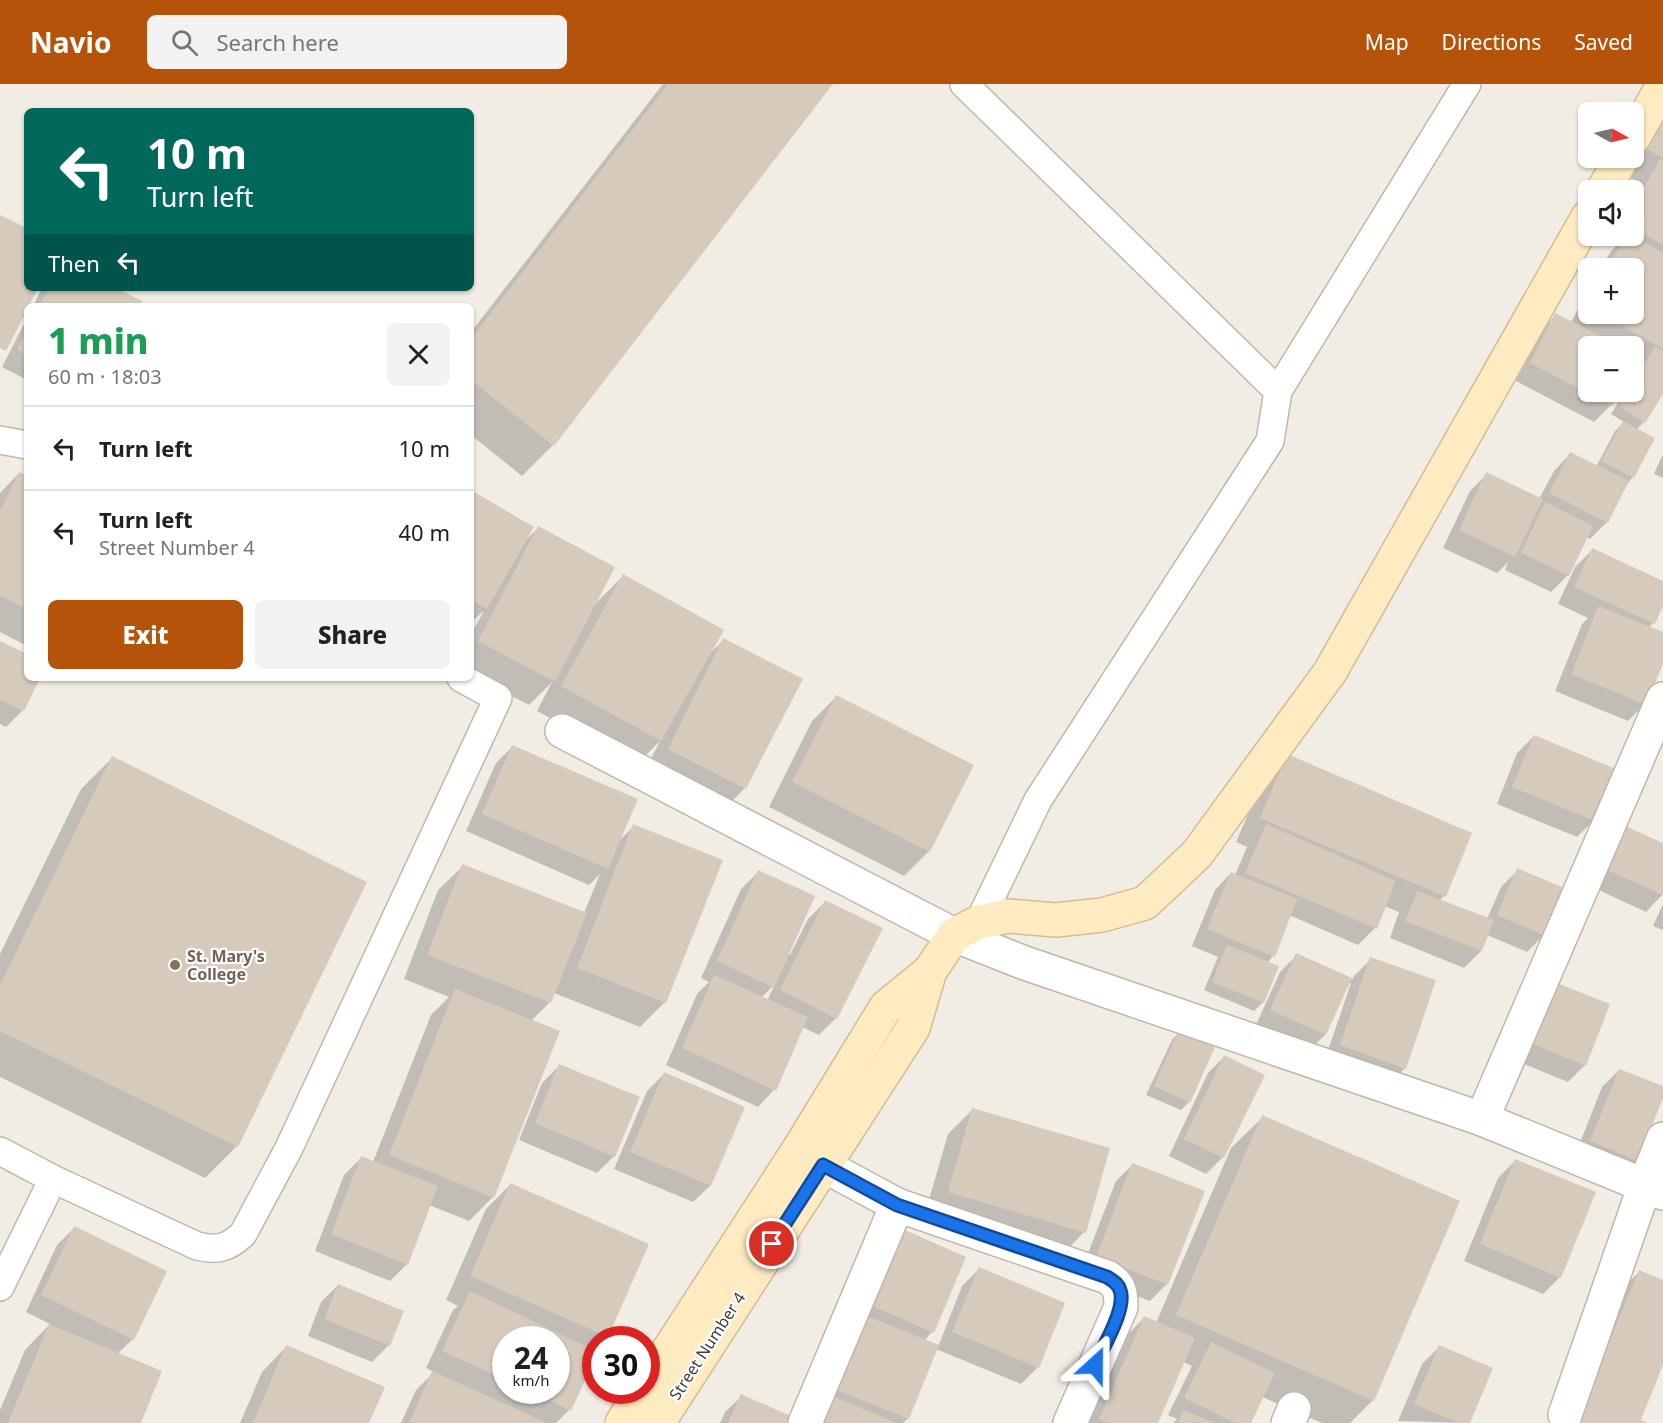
<!DOCTYPE html>
<html lang="en">
<head>
<meta charset="utf-8">
<style>
	:root { --surface:#fff; --page:#f2f2f2; --text:#202124; --muted:#757577; --line:#e0e0e0; --accent:#b45309 }
	body { margin:0; font-family:"Noto Sans",sans-serif; background:var(--page); color:var(--text); height:100vh; display:flex; flex-direction:column; font-size:22px; white-space:nowrap }
	* { box-sizing:border-box; margin:0 }
	p { font-size:20px; color:var(--muted) }
	.icon { flex:none; width:33px; height:33px; fill:none; stroke:currentColor; stroke-width:2; stroke-linecap:round; stroke-linejoin:round }
	.map { position:relative; flex:1; overflow:hidden }
	.details { position:absolute; left:24px; top:219px; width:450px; height:378px; display:flex; flex-direction:column; background:var(--surface); border-radius:9px; box-shadow:0 2px 4px #0004 }
	.details>* { flex:none }
	.guide { position:absolute; left:24px; top:24px; width:450px; height:183px; border-radius:9px; box-shadow:0 2px 4px #0004; background:#00695c; color:#fff; overflow:hidden }
	.needle { width:39px; rotate:98deg }
	.buttons { position:absolute; left:1578px; top:18px; display:grid; gap:12px }
	.buttons a { display:grid; place-items:center; width:66px; height:66px; border-radius:9px; background:var(--surface); box-shadow:0 2px 4px #0004; font-size:30px }
	.speed { position:absolute; left:492px; top:1242px; display:flex; gap:12px; font-size:30px; font-weight:700; text-align:center }
	.speed>* { display:grid; place-content:center; width:78px; height:78px; border-radius:50%; background:var(--surface); box-shadow:0 2px 4px #0004; line-height:1 }
	.speed small { font-size:15px; font-weight:400 }
	.speed .limit { border:9px solid #d22; background:#fff; color:#111 }
	.pin { position:absolute; display:grid; place-items:center; width:51px; height:51px; color:#fff; margin:-26px; border:3px solid #fff; border-radius:50%; box-shadow:0 2px 6px #0007 }
	.me { position:absolute; width:66px; margin:-33px; rotate:24deg; stroke-linejoin:round; filter:drop-shadow(0 0 4px #0008) }
	.turn { display:flex; align-items:center; gap:21px; height:126px; padding:0 24px; font-size:27px }
	.turn .icon { width:78px; height:78px; stroke-width:2.5 }
	.turn b { display:block; font-size:42px; line-height:51px }
	.then { display:flex; align-items:center; height:57px; padding:0 24px; background:#0003; gap:12px; font-size:22px }
	.round { display:grid; place-items:center; flex:none; width:63px; height:63px; border-radius:9px; background:var(--page) }
	.summary { display:flex; align-items:center; justify-content:space-between; height:102px; padding:0 24px }
	h1 { font-size:36px; font-weight:800; line-height:45px; color:#1e9e55 }
	.cta { display:flex; gap:12px; margin-top:auto; padding:12px 24px }
	.cta a { flex:1; height:69px; border-radius:9px; background:var(--accent); color:#fff; font-size:24px; font-weight:800; line-height:69px; text-align:center }
	.cta a+a { background:var(--page); color:var(--text) }
	ul { padding:0; list-style:none }
	li { display:flex; align-items:center; gap:18px; height:84px; padding:0 24px; border-top:2px solid var(--line) }
	li div { flex:1 }
	li b { display:block; font-size:22px }
	li em { font-style:normal }
	header { display:flex; align-items:center; gap:36px; box-sizing:border-box; height:84px; padding:0 30px; background:var(--accent); color:#fff }
	header strong { font-size:28px }
	nav { display:flex; gap:33px; margin-inline-start:auto; font-size:21px }
	.search { width:420px; height:54px; background:var(--page); display:flex; align-items:center; gap:15px; box-sizing:border-box; padding:0 21px; border-radius:9px; color:var(--muted); font-size:22px }
	.map>svg:first-child { display:block }
</style>
</head>
<body>
<header>
<strong>Navio</strong>
<div class="search"><svg class="icon" aria-label="search" viewBox="0 0 24 24"><circle cx="10" cy="10" r="6"/><path d="M15 15l6 6"/></svg>Search here</div>
<nav><a>Map</a><a>Directions</a><a>Saved</a></nav>
</header>
<div class="map">
<svg width="1663" height="1339" viewBox="0 0 1663 1339">
	<rect width="100%" height="100%" fill="#f2ede4"/>
	<g fill="#0003" fill-rule="evenodd">
		<polygon points="663,0 831,0 553,361 522,392 471,351 471,248"/>
		<polygon points="1663,12 1663,307 1644,338 1636,346 1633,393 1626,401 1607,438 1590,455 1586,453 1568,491 1551,508 1505,486 1508,478 1497,489 1443,464 1470,407 1487,390 1539,415 1554,387 1570,370 1596,383 1615,347 1624,338 1611,330 1625,308 1634,308 1634,294 1642,280 1635,275 1634,278 1634,262 1588,262 1588,308 1618,308 1611,321 1594,338 1514,296 1539,248 1556,231 1571,238 1588,207 1588,230 1634,230 1634,184 1601,184 1611,167 1617,161 1608,155 1610,152 1634,152 1634,111 1640,99 1621,89"/>
		<polygon points="42,204 113,204 138,222 33,222"/>
		<polygon points="27,234 27,296 2,283"/>
		<polygon points="1663,370 1663,394 1654,390"/>
		<polygon points="19,389 27,393 27,562 0,548 0,409"/>
		<polygon points="471,408 524,458 538,444 595,520 623,492 710,569 724,556 745,704 721,728 644,689 660,657 636,681 537,627 552,598 529,621 471,591 471,550 484,527 471,538"/>
		<polygon points="1592,466 1663,499 1663,518 1653,539 1648,544 1663,550 1663,576 1645,620 1628,637 1555,607 1582,540 1588,534 1558,520 1575,483"/>
		<polygon points="0,559 27,572 27,594 38,594 23,626 6,643 0,640"/>
		<polygon points="837,612 929,767 904,792 769,723 812,637"/>
		<polygon points="1534,652 1594,736 1577,753 1497,720 1517,669"/>
		<polygon points="513,662 618,758 634,742 665,918 640,943 554,909 550,918 531,937 493,1113 469,1137 429,1121 407,1180 390,1197 315,1167 344,1091 361,1074 373,1078 431,931 449,913 404,895 438,806 463,782 584,829 600,790 589,801 466,747 496,679"/>
		<polygon points="1287,672 1444,812 1439,817 1487,835 1501,803 1518,786 1544,851 1527,868 1487,851 1481,867 1464,884 1390,854 1399,828 1384,822 1375,844 1358,861 1289,831 1273,872 1267,879 1263,918 1254,927 1204,906 1218,873 1192,862 1215,806 1231,789 1235,791 1247,763 1236,758 1263,696"/>
		<polygon points="112,674 365,799 237,1062 205,1094 0,993 0,870 81,705"/>
		<polygon points="1608,760 1663,761 1663,810 1646,828 1590,802"/>
		<path d="M758 788 787 870 790 871 808 835 825 818 836 934 819 951 802 943 774 1006 758 1023 666 981 697 910 709 898 701 894 741 805ZM775 900 767 917 761 914Z"/>
		<polygon points="1663,820 1663,846 1653,842"/>
		<polygon points="1297,871 1352,896 1354,892 1371,875 1405,984 1388,1001 1324,978 1351,899 1349,898 1325,951 1308,967 1255,943 1280,888"/>
		<polygon points="1547,896 1585,981 1568,998 1507,973"/>
		<polygon points="1180,947 1189,1018 1181,1026 1146,1011 1172,956"/>
		<polygon points="1224,973 1223,1073 1206,1090 1169,1072 1208,989"/>
		<polygon points="559,982 614,1072 597,1089 519,1056 542,999"/>
		<polygon points="1619,986 1663,1004 1663,1010 1637,1076 1620,1093 1574,1074 1602,1003"/>
		<polygon points="664,990 743,1024 710,1102 693,1118 614,1085 647,1007"/>
		<polygon points="972,1026 1084,1148 1060,1173 924,1133 948,1050"/>
		<polygon points="1263,1033 1373,1316 1350,1339 1322,1339 1262,1313 1249,1339 1173,1339 1177,1335 1168,1331 1192,1282 1183,1278 1157,1339 1088,1339 1128,1250 1145,1233 1156,1239 1231,1064"/>
		<polygon points="1515,1077 1560,1193 1543,1210 1464,1177 1498,1094"/>
		<polygon points="1133,1080 1167,1200 1150,1217 1080,1190 1116,1097"/>
		<path d="M511 1100 647 1161 607 1252 604 1256H596V1264L592 1267 569 1326 556 1339H401L416 1306 434 1288 426 1284 453 1226 458 1222 446 1216 486 1125ZM506 1256H556V1306H506Z"/>
		<polygon points="74,1144 133,1255 117,1270 139,1339 0,1339 0,1326 25,1266 50,1240 26,1228 57,1161"/>
		<polygon points="879,1160 932,1248 924,1257 938,1263 962,1202 979,1185 1038,1283 1021,1300 936,1265 908,1334 903,1339 813,1339"/>
		<polygon points="1639,1188 1663,1197 1663,1277 1639,1337 1645,1339 1562,1339 1615,1212"/>
		<polygon points="338,1201 389,1261 372,1278 308,1252 321,1218"/>
		<polygon points="286,1263 368,1339 240,1339 262,1288"/>
		<polygon points="1439,1263 1468,1339 1398,1337 1422,1280"/>
		<polygon points="742,1312 788,1339 720,1339 725,1328"/>
	</g>
	<g fill="#d6cabc">
		<polygon points="668,0 833,0 554,362 471,296 471,255"/>
		<polygon points="1663,30 1663,74 1645,64"/>
		<polygon points="1660,75 1663,77 1663,161 1634,144 1634,121"/>
		<polygon points="0,131 27,144 27,204 38,204 29,222 27,222 27,226 6,267 0,264"/>
		<polygon points="1626,152 1634,152 1663,169 1663,265 1602,230 1634,230 1634,184 1607,184"/>
		<polygon points="49,204 116,204 142,217 140,222 40,222"/>
		<polygon points="1555,229 1620,262 1588,262 1588,308 1620,308 1612,322 1530,279"/>
		<polygon points="27,247 27,271 17,266"/>
		<polygon points="1655,262 1663,267 1663,310 1645,339 1618,322 1627,308 1634,308 1634,297"/>
		<polygon points="1623,337 1655,354 1634,394 1601,377"/>
		<polygon points="1570,368 1629,397 1608,439 1549,409"/>
		<polygon points="19,388 27,392 27,525 0,512 0,427"/>
		<polygon points="1486,388 1543,415 1515,473 1459,446"/>
		<polygon points="471,406 534,443 487,525 471,516"/>
		<polygon points="1545,418 1593,442 1569,492 1521,469"/>
		<polygon points="538,442 615,483 555,598 478,557"/>
		<polygon points="1592,464 1663,497 1663,522 1655,540 1574,503"/>
		<polygon points="623,490 724,546 661,657 561,602"/>
		<polygon points="1598,522 1663,548 1663,580 1646,621 1571,590"/>
		<polygon points="723,554 803,595 746,705 668,665"/>
		<polygon points="0,557 27,570 27,594 40,594 24,627 0,616"/>
		<polygon points="836,611 974,681 930,768 792,698"/>
		<polygon points="1534,651 1616,685 1595,737 1512,703"/>
		<polygon points="512,661 638,715 608,785 482,730"/>
		<polygon points="1287,670 1472,749 1446,813 1260,734"/>
		<polygon points="112,672 367,798 238,1063 0,947 0,901"/>
		<polygon points="633,740 723,776 666,919 577,884"/>
		<polygon points="1266,740 1396,797 1377,845 1245,789"/>
		<polygon points="1625,742 1663,759 1663,811 1605,785"/>
		<polygon points="462,780 587,829 551,919 427,871"/>
		<polygon points="1517,784 1566,805 1545,852 1497,831"/>
		<polygon points="758,786 815,812 774,904 717,877"/>
		<polygon points="1231,788 1297,815 1275,873 1207,845"/>
		<polygon points="1417,807 1494,836 1482,867 1405,837"/>
		<polygon points="825,816 883,844 837,935 780,906"/>
		<polygon points="1227,861 1279,882 1264,919 1212,898"/>
		<polygon points="1296,869 1352,894 1326,951 1270,926"/>
		<polygon points="1370,873 1436,896 1406,985 1340,961"/>
		<polygon points="714,891 808,933 776,1007 682,964"/>
		<polygon points="1547,895 1610,920 1586,982 1523,956"/>
		<polygon points="455,905 560,947 494,1114 389,1071"/>
		<polygon points="1179,946 1215,963 1190,1019 1154,1002"/>
		<polygon points="1224,971 1265,991 1224,1074 1184,1055"/>
		<polygon points="559,980 640,1013 615,1073 535,1039"/>
		<polygon points="1619,985 1663,1002 1663,1014 1638,1077 1590,1057"/>
		<polygon points="664,988 745,1023 711,1102 630,1068"/>
		<polygon points="972,1024 1110,1064 1086,1149 948,1108"/>
		<polygon points="1262,1031 1460,1117 1374,1317 1176,1231"/>
		<polygon points="361,1072 438,1102 408,1181 331,1150"/>
		<polygon points="1515,1075 1596,1108 1561,1194 1480,1160"/>
		<polygon points="1132,1079 1205,1107 1168,1201 1096,1173"/>
		<polygon points="510,1099 649,1160 608,1253 470,1192"/>
		<polygon points="74,1142 167,1187 134,1256 41,1211"/>
		<polygon points="896,1142 966,1173 934,1249 863,1218"/>
		<polygon points="979,1183 1065,1219 1039,1284 952,1248"/>
		<polygon points="1639,1186 1663,1196 1663,1281 1641,1336 1648,1339 1576,1339"/>
		<polygon points="338,1200 404,1227 390,1262 324,1235"/>
		<polygon points="470,1207 596,1267 596,1272 571,1327 527,1306 556,1306 556,1256 506,1256 506,1296 442,1267"/>
		<polygon points="857,1228 939,1261 909,1335 827,1302"/>
		<polygon points="1144,1232 1195,1254 1158,1339 1108,1339 1099,1335"/>
		<polygon points="49,1240 162,1287 141,1339 8,1339"/>
		<polygon points="1211,1258 1275,1289 1251,1339 1236,1339 1184,1314"/>
		<polygon points="286,1261 385,1303 369,1339 253,1339"/>
		<polygon points="1439,1261 1493,1284 1470,1339 1459,1339 1414,1320"/>
		<polygon points="432,1287 547,1339 409,1339"/>
		<polygon points="741,1310 793,1333 790,1339 728,1339"/>
		<polygon points="832,1312 897,1339 821,1339"/>
		<polygon points="1183,1326 1215,1339 1178,1339"/>
	</g>
	<g fill="none" stroke-linecap="round" stroke-linejoin="round">
		<g stroke="#c0b7aa" stroke-width="30">
			<g id="lane">
				<polyline points="964,0 1278,307 1270,357 1038,716 979,838"/>
				<polyline points="1278,307 1467,0"/>
				<polyline points="0,356 27,361"/>
				<path d="M0 1067 53 1095 197 1162C218 1167 228 1164 243 1150L289 1064 498 614 461 594"/>
				<polyline points="0,1203 53,1095"/>
			</g>
		</g>
		<g stroke="#c0b7aa" stroke-width="36">
			<g id="street">
				<polyline points="562,647 954,851 1022,878 1482,1035 1663,1109"/>
				<polyline points="1482,1035 1663,615"/>
				<path d="M823 1081 897 1121 1107 1193C1120 1201 1121 1208 1121 1223L1070 1339"/>
				<polyline points="1565,1331 1645,1101 1663,1055"/>
				<polyline points="805,1339 897,1121"/>
				<polyline points="1288,1339 1294,1325"/>
			</g>
		</g>
		<g stroke="#d2bd94" stroke-width="36">
			<g id="secondary">
				<polyline points="1634,53 1663,1"/>
				<polyline points="1603,106 1622,74"/>
				<polyline points="646,1301 799,1065 886,923 930,887"/>
				<polyline points="622,1339 643,1306"/>
				<polyline points="658,1339 913,944 930,887 954,851 979,838 1009,832 1056,836 1102,831 1145,819 1197,770 1330,588 1588,133"/>
			</g>
		</g>
		<use href="#lane" stroke="#fff" stroke-width="27"/>
		<use href="#street" stroke="#fff" stroke-width="33"/>
		<use href="#secondary" stroke="#feebc1" stroke-width="33"/>
	</g>
	<g fill="none" stroke-linecap="round" stroke-linejoin="round">
		<g stroke="#114b97" stroke-width="15">
			<path id="route" d="M772 1160 823 1081 897 1121 1107 1193C1113 1197 1118 1199 1120 1206 1127 1224 1103 1263 1095 1281"/>
		</g>
		<use href="#route" stroke="#1a73e8" stroke-width="10"/>
	</g>
	<circle fill="#8d6e63" stroke="#fff" stroke-width="2" cx="175" cy="881" r="6"/>
	<g text-anchor="middle" stroke-width="4.5" stroke-linejoin="round" paint-order="stroke">
		<g font-size="16" font-weight="bold" fill="#785e54" stroke="#fff" text-anchor="start">
			<text x="187" y="878">St. Mary's<tspan x="187" dy="18">College</tspan></text>
		</g>
		<g font-size="16" fill="#443c34" stroke="#fff">
			<text transform="translate(707 1262) rotate(-57)" y="6">Street Number 4</text>
		</g>
	</g>
</svg>
<div class="buttons">
<a><svg class="needle" viewBox="-14 -14 28 28"><path d="M0-13l5 13h-10z" fill="#e53935"/><path d="M0 13l5-13h-10z" fill="#757577"/></svg></a>
<a><svg class="icon" aria-label="sound" viewBox="0 0 24 24"><path d="M4 9h4l5-4v14l-5-4H4zM17 9q2 3 0 6"/></svg></a>
<a>+</a>
<a>−</a>
</div>
<div class="speed"><div>24<small>km/h</small></div><div class="limit">30</div></div>
<div class="pin" style="left:772px;top:1160px;background:#d93025"><svg class="icon" aria-label="arrive" viewBox="0 0 24 24"><path d="M6 21V4h12l-3 4 3 4H6"/></svg></div>
<svg class="me" style="left:1095px;top:1281px" viewBox="-20 -20 40 40"><path d="M0-17L14 15 0 8-14 15z" fill="#1a73e8" stroke="#fff" stroke-width="4"/></svg>
<div class="guide">
<div class="turn"><svg class="icon" aria-label="left" viewBox="0 0 24 24"><path d="M17 20v-9H6M10 6l-5 5 5 5"/></svg><div><b>10 m</b>Turn left</div></div>
<div class="then">Then<svg class="icon" aria-label="left" viewBox="0 0 24 24"><path d="M17 20v-9H6M10 6l-5 5 5 5"/></svg></div>
</div>
<section class="details">
<div class="summary"><div><h1>1 min</h1><p>60 m · 18:03</p></div><a class="round"><svg class="icon" aria-label="close" viewBox="0 0 24 24"><path d="M6 6l12 12M18 6L6 18"/></svg></a></div>
<ul>
<li><svg class="icon" aria-label="left" viewBox="0 0 24 24"><path d="M17 20v-9H6M10 6l-5 5 5 5"/></svg><div><b>Turn left</b></div><em>10 m</em></li>
<li><svg class="icon" aria-label="left" viewBox="0 0 24 24"><path d="M17 20v-9H6M10 6l-5 5 5 5"/></svg><div><b>Turn left</b><p>Street Number 4</p></div><em>40 m</em></li>
</ul>
<div class="cta"><a>Exit</a><a>Share</a></div>
</section>
</div>
</body>
</html>
